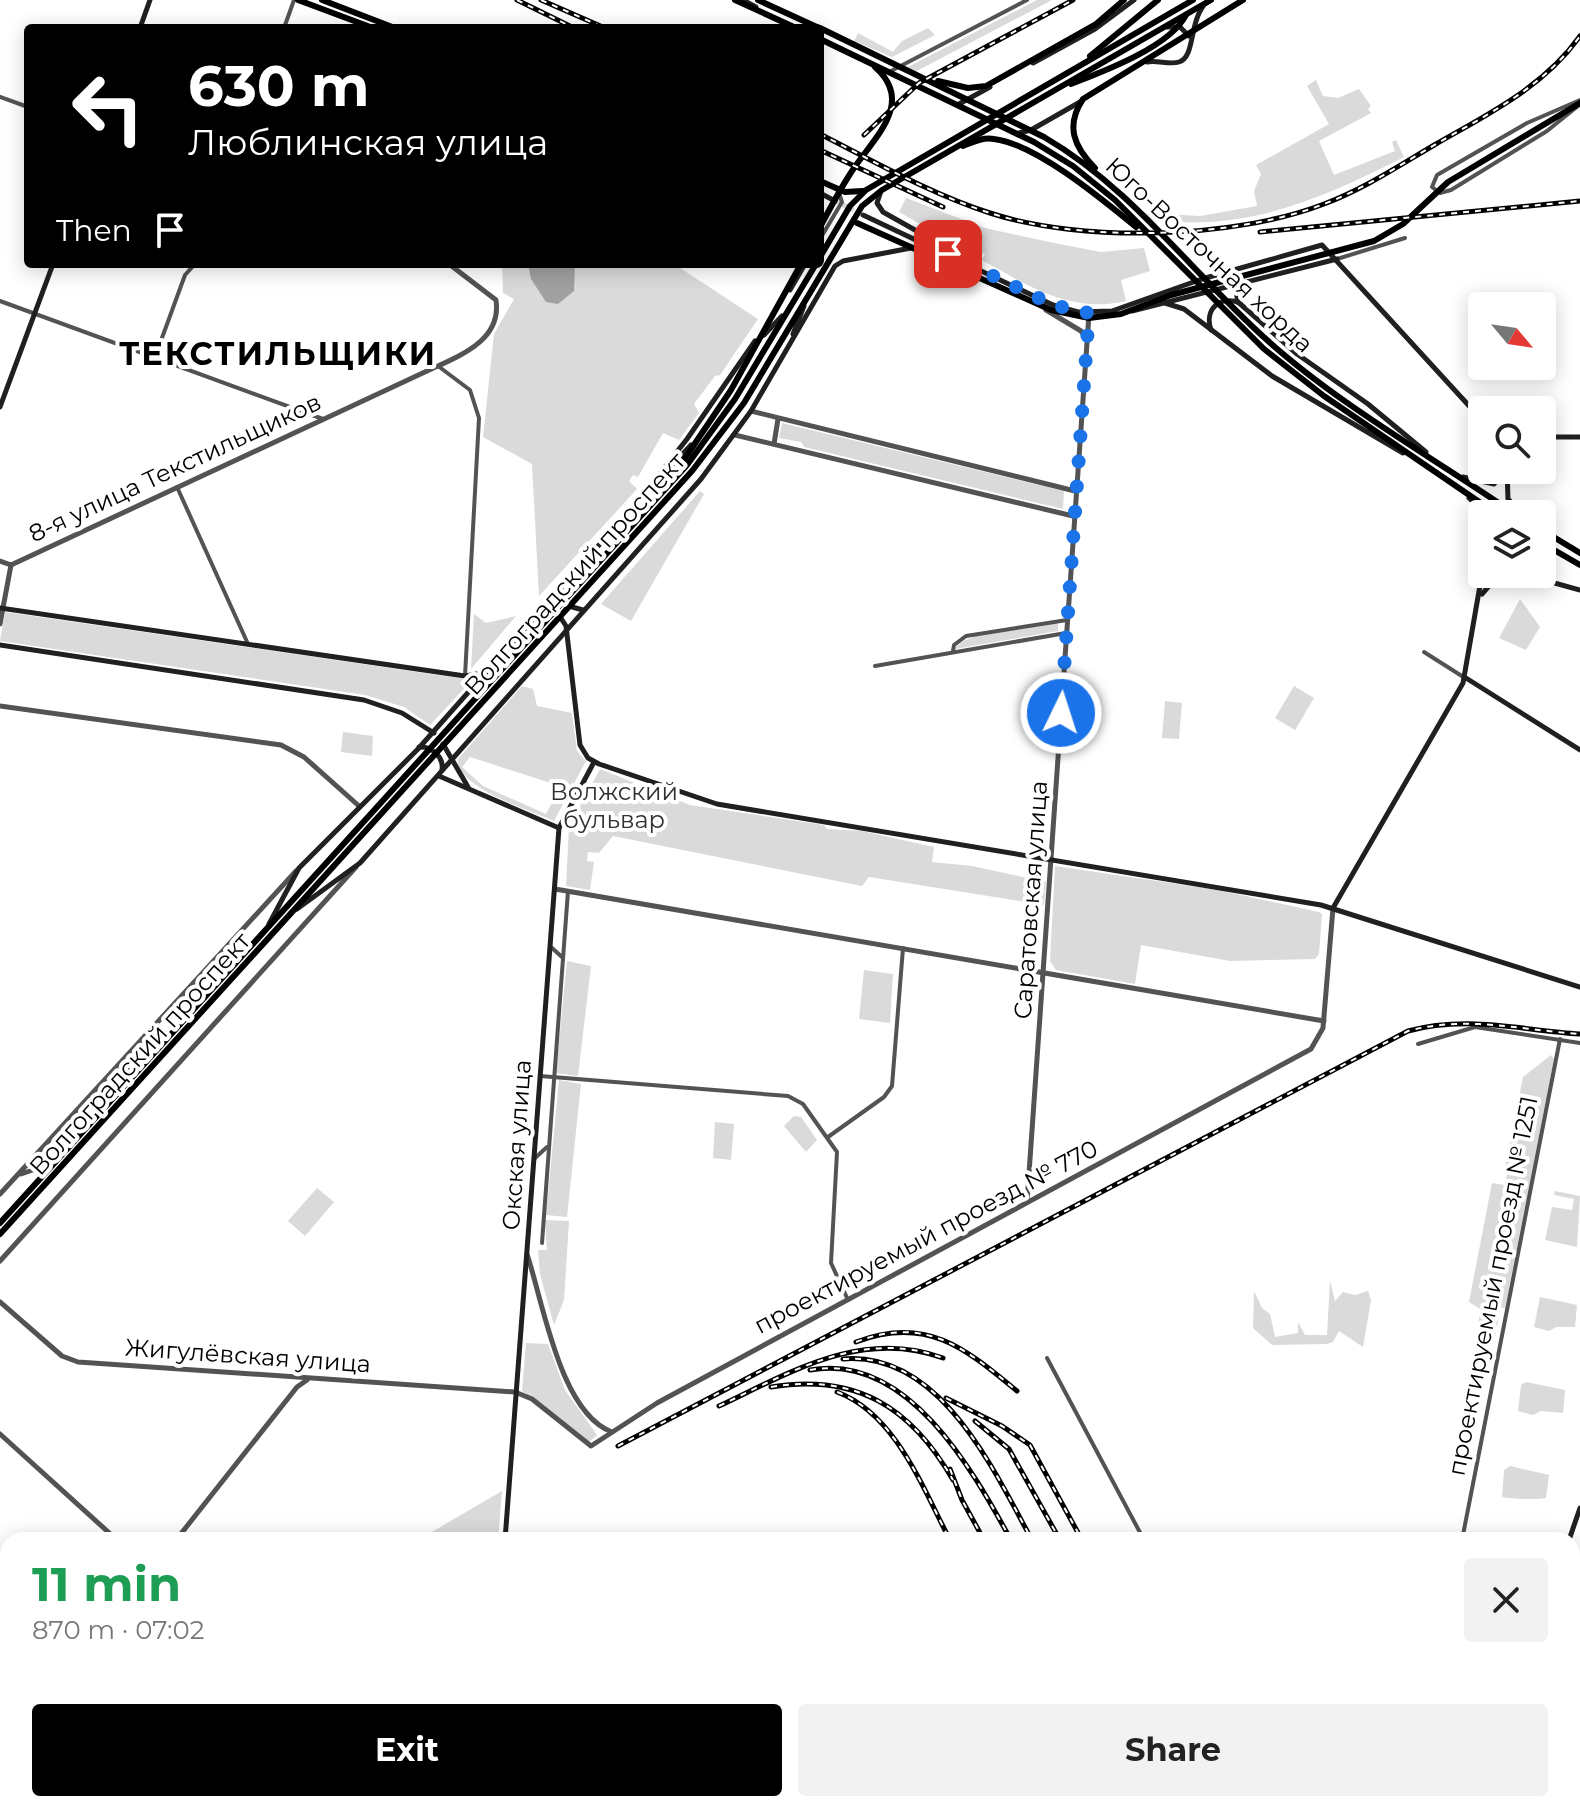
<!DOCTYPE html>
<html lang="en">
<head>
<meta charset="utf-8">
<style>
	:root { --surface:#fff; --page:#f2f2f2; --text:#222; --muted:#767676; --accent:#000 }
	body { margin:0; font-family:Montserrat,sans-serif; background:var(--page); color:var(--text); height:100vh; display:flex; flex-direction:column; font-size:30px; white-space:nowrap }
	* { box-sizing:border-box; margin:0 }
	p { font-size:26px; color:var(--muted) }
	.icon { flex:none; width:44px; height:44px; fill:none; stroke:currentColor; stroke-width:2; stroke-linecap:round; stroke-linejoin:round }
	.map { position:relative; flex:1; overflow:hidden }
	.details { position:absolute; left:0px; top:1532px; width:1580px; height:280px; display:flex; flex-direction:column; background:var(--surface); border-radius:24px 24px 0 0; box-shadow:0 4px 20px #0003 }
	.details>* { flex:none }
	.banner { position:absolute; left:24px; top:24px; width:800px; height:244px; border-radius:8px; box-shadow:0 4px 20px #0003; background:#000; color:#fff; overflow:hidden }
	.needle { width:52px; rotate:119deg }
	.tools { position:absolute; left:1468px; top:292px; display:grid; gap:16px }
	.tools a { display:grid; place-items:center; width:88px; height:88px; border-radius:8px; background:var(--surface); box-shadow:0 4px 20px #0003; font-size:40px }
	.pin { position:absolute; display:grid; place-items:center; width:68px; height:68px; color:#fff; margin:-34px; border-radius:16px; box-shadow:0 4px 12px #0006 }
	.me { position:absolute; width:88px; margin:-44px; rotate:4deg; stroke-linejoin:round; filter:drop-shadow(0 0 6px #0008) }
	.turn { display:flex; align-items:center; gap:28px; height:168px; padding:0 32px; font-size:36px }
	.turn .icon { width:104px; height:104px; stroke-width:2.5 }
	.turn b { display:block; font-size:56px; line-height:68px }
	.then { display:flex; align-items:center; height:76px; padding:0 32px; background:#0003; gap:16px; font-size:30px }
	.round { display:grid; place-items:center; flex:none; width:84px; height:84px; border-radius:8px; background:var(--page) }
	.headline { display:flex; align-items:center; justify-content:space-between; height:136px; padding:0 32px }
	h1 { font-size:48px; font-weight:700; line-height:60px; color:#1e9e55 }
	.cta { display:flex; gap:16px; margin-top:auto; padding:16px 32px }
	.cta a { flex:1; height:92px; border-radius:8px; background:var(--accent); color:#fff; font-size:32px; font-weight:700; line-height:92px; text-align:center }
	.cta a+a { background:var(--page); color:var(--text) }
	.map>svg:first-child { display:block }
</style>
</head>
<body>
<div class="map">
<svg width="1580" height="1812" viewBox="0 0 1580 1812">
	<rect width="100%" height="100%" fill="#fff"/>
	<g fill="#dadada" fill-rule="evenodd">
		<polygon points="1037,0 1052,0 915,72 908,67"/>
		<polygon points="928,28 935,35 892,57 854,41 858,33 893,52 902,41"/>
		<path d="M1316 80 1323 96 1338 98 1359 89 1371 106 1368 109 1371 113 1319 141 1334 175 1395 151 1392 142 1396 140 1404 157C1333 193 1262 226 1179 222 1167 222 1153 225 1146 213L1200 216 1257 206 1254 191 1261 174 1256 165 1329 124 1307 86Z"/>
		<path d="M906 198 985 228 1059 244 1101 252 1144 248 1150 271 1121 280 1126 301C1071 314 1030 287 982 260L985 254 972 246 969 252 899 212Z"/>
		<polygon points="502,264 674,264 758,319 720,375 715,376 694,404 699,413 679,440 663,433 638,477 633,475 629,481 637,489 539,596 532,464 483,437 494,334 514,299 503,293"/>
		<polygon points="782,423 1064,491 1063,509 804,447 801,442 779,438"/>
		<polygon points="700,491 704,494 631,621 601,604"/>
		<polygon points="1520,599 1540,627 1526,650 1499,638"/>
		<polygon points="5,612 472,680 430,725 404,707 365,695 0,641"/>
		<polygon points="474,614 486,623 516,616 471,669"/>
		<path d="M1058 623V631L955 649C966 630 1035 626 1058 623Z"/>
		<path d="M522 686 533 689 537 706 572 713 577 751 586 761 554 821C530 810 456 788 458 759ZM470 757 560 786V787L546 814 483 786 462 767Z"/>
		<polygon points="1294,686 1314,698 1295,730 1275,718"/>
		<polygon points="1165,701 1182,703 1179,739 1162,738"/>
		<polygon points="343,732 373,736 372,756 341,752"/>
		<polygon points="600,769 690,805 824,825 827,829 862,831 934,847 932,862 972,866 1046,882 1044,905 869,877 862,886 613,836 599,853 588,852 587,861 594,862 590,890 566,886 569,827"/>
		<polygon points="1055,866 1218,890 1319,912 1322,914 1319,954 1315,959 1230,961 1141,945 1135,984 1056,970 1050,961"/>
		<polygon points="567,961 591,966 578,1076 556,1073"/>
		<polygon points="864,970 893,974 890,1023 859,1019"/>
		<polygon points="1551,1055 1554,1059 1505,1308 1500,1308 1495,1338 1477,1337 1480,1309 1469,1302 1492,1183 1505,1185 1507,1174 1504,1172 1523,1077"/>
		<polygon points="559,1080 581,1084 567,1217 546,1215"/>
		<polygon points="794,1116 801,1117 817,1140 806,1152 784,1126"/>
		<polygon points="715,1122 734,1124 731,1160 713,1158"/>
		<polygon points="317,1188 334,1202 305,1236 288,1221"/>
		<polygon points="1555,1191 1580,1196 1577,1247 1545,1240 1552,1207 1572,1210 1574,1199 1554,1195"/>
		<polygon points="545,1220 569,1221 564,1300 554,1325 540,1274 538,1250 547,1250"/>
		<polygon points="1330,1281 1335,1301 1343,1292 1355,1295 1368,1291 1371,1300 1363,1347 1339,1331 1333,1342 1327,1344 1272,1345 1253,1328 1254,1291 1262,1308 1270,1314 1275,1337 1298,1333 1298,1322 1305,1335 1327,1335"/>
		<polygon points="1540,1297 1577,1305 1575,1327 1556,1327 1549,1331 1534,1327"/>
		<polygon points="526,1343 548,1344 565,1390 597,1435 589,1442 522,1391"/>
		<polygon points="1526,1382 1565,1390 1563,1413 1541,1411 1533,1415 1518,1411 1521,1385"/>
		<path d="M1510 1466 1549 1475 1546 1498C1537 1500 1512 1499 1502 1497L1504 1470Z"/>
		<polygon points="502,1491 498,1540 418,1540"/>
	</g>
	<polygon fill="#a1a1a1" points="528,264 575,264 574,291 558,304 546,302 531,279"/>
	<g fill="none" stroke-linecap="round" stroke-linejoin="round">
		<polyline stroke="#d9d9d9" stroke-width="5" stroke-dasharray="5 2.5" stroke-linecap="butt" points="836,201 859,213"/>
		<g stroke="#535353" stroke-width="4">
			<polyline points="284,28 294,0"/>
			<polyline points="891,71 1027,0"/>
			<polyline points="0,97 28,107"/>
			<polyline points="1578,106 1547,131 1451,190 1440,193 1432,187 1437,175 1527,123 1580,100"/>
			<polyline points="820,239 842,202 839,193"/>
			<polyline points="1337,259 1405,238"/>
			<polyline points="0,301 323,419"/>
			<polyline points="155,357 185,275 195,264"/>
			<polyline points="438,366 470,390 479,418 465,676"/>
			<polyline points="177,487 248,644"/>
			<polyline points="953,651 954,645 966,636 1067,620"/>
			<polyline points="1424,652 1465,678"/>
			<polyline points="875,666 1066,633"/>
			<polyline points="551,947 563,958"/>
			<polyline points="1418,1044 1475,1027 1580,1043"/>
			<polyline points="540,1076 788,1096 803,1104 837,1152 831,1263 848,1300"/>
			<polyline points="828,1137 884,1097 892,1086 903,948"/>
			<polyline points="534,1159 547,1147"/>
			<polyline points="542,1243 568,891"/>
			<polyline points="1047,1358 1144,1540"/>
			<polyline points="1462,1540 1560,1039"/>
			<polyline points="0,1678 8,1673"/>
			<polyline points="809,1804 814,1812"/>
			<polyline points="978,1804 984,1812"/>
			<polyline points="1285,1804 1289,1812"/>
			<polyline points="1576,1812 1580,1756"/>
		</g>
		<g stroke="#535353" stroke-width="5">
			<polyline points="1046,310 1081,331 1086,338"/>
			<polyline points="751,411 1075,491"/>
			<polyline points="735,435 1073,516"/>
			<polyline points="774,444 778,419"/>
			<polyline points="0,561 11,565"/>
			<path d="M11 565 427 371C459 356 502 341 496 300L449 264"/>
			<polyline points="0,624 11,565"/>
			<polyline points="0,706 281,745 304,757 359,806"/>
			<polyline points="555,889 1324,1021"/>
			<polyline points="116,1070 141,1065"/>
			<polyline points="21,1174 53,1163"/>
			<polyline points="0,1194 296,871"/>
			<polyline points="1027,1202 1089,314"/>
			<path d="M527 1254C543 1302 560 1413 612 1432"/>
			<polyline points="0,1261 356,867"/>
			<polyline points="0,1302 62,1356 78,1362 515,1392 532,1399 591,1446 657,1403 1311,1049 1323,1028 1333,908"/>
			<polyline points="0,1434 117,1540"/>
			<polyline points="176,1540 297,1387 307,1380"/>
			<polyline points="1414,1804 1418,1812"/>
			<polyline points="133,1812 134,1804"/>
		</g>
		<g stroke="#202020" stroke-width="5">
			<polyline points="743,0 756,7"/>
			<polyline points="1167,27 1180,27 1189,36"/>
			<polyline points="140,28 150,0"/>
			<path d="M1147 62C1157 60 1170 65 1179 62 1195 57 1189 24 1204 5"/>
			<polyline points="1033,63 1095,29 1134,0"/>
			<polyline points="959,104 990,87"/>
			<polyline points="1019,133 1031,130 1080,102"/>
			<polyline points="881,191 877,203 883,212 979,266"/>
			<polyline points="820,193 835,201"/>
			<polyline points="863,215 1053,305 1078,312 1112,311 1202,279 1322,245 1482,420"/>
			<polyline points="1246,283 1236,291 1238,302 1297,354 1368,404 1426,452"/>
			<polyline points="790,290 805,264"/>
			<polyline points="1165,303 1184,309 1272,376 1403,453"/>
			<polyline points="1132,311 1337,259"/>
			<path d="M1211 330C1204 309 1220 295 1240 303"/>
			<polyline points="793,334 804,306"/>
			<polyline points="764,335 782,316"/>
			<polyline points="0,407 53,264"/>
			<polyline points="1542,437 1580,437"/>
			<polyline points="1507,470 1508,499 1522,514"/>
			<polyline points="1463,477 1494,484 1505,470"/>
			<polyline points="651,488 691,445"/>
			<polyline points="1469,498 1486,514"/>
			<polyline points="560,587 565,605 583,610"/>
			<polyline points="1482,594 1495,579 1533,577 1580,590"/>
			<polyline points="543,607 557,612 566,626 580,745 588,758 599,764 717,804 1321,905 1580,987"/>
			<polyline points="0,608 465,676 483,673"/>
			<polyline points="0,645 364,700 402,713 434,733"/>
			<polyline points="1466,678 1580,750"/>
			<polyline points="443,744 468,787"/>
			<path d="M419 747C432 746 444 757 442 770"/>
			<polyline points="439,776 559,828"/>
			<polyline points="1333,908 1463,683 1482,574"/>
			<polyline points="297,909 360,863 701,479 751,411 835,266 843,261 911,248"/>
			<polyline points="269,924 299,868 418,749 639,500 687,439 755,341"/>
			<polyline points="505,1540 559,828 594,762"/>
			<polyline points="1569,1540 1580,1508"/>
			<polyline points="1572,1611 1580,1567"/>
			<polyline points="484,1812 485,1804"/>
			<polyline points="1291,1812 1306,1804"/>
			<polyline points="1375,1812 1387,1804"/>
		</g>
		<g stroke="#000" stroke-width="6">
			<polyline points="298,0 373,28"/>
			<polyline points="322,0 395,28"/>
			<polyline points="735,0 796,28"/>
			<polyline points="758,0 819,28"/>
			<path d="M820 28 1044 137C1132 188 1192 273 1267 340 1338 404 1435 459 1515 514"/>
			<polyline points="820,39 1034,142 1073,166 1115,200 1264,349 1324,396 1497,514"/>
			<polyline points="1090,56 1158,0"/>
			<polyline points="938,81 968,88 986,86 1096,24 1124,0"/>
			<path d="M1071 84C1102 72 1170 47 1186 15"/>
			<path d="M963 146C973 142 983 137 994 139 1036 144 1103 200 1136 227"/>
			<path d="M1095 168C1074 147 1065 126 1083 99L1243 0"/>
			<polyline points="820,181 845,192 863,191"/>
			<polyline points="857,223 1051,310 1089,318 1121,314 1171,295 1374,241 1403,224 1448,182 1580,103"/>
			<path d="M820 227C831 207 841 187 854 168 875 137 915 102 875 67"/>
			<polyline points="820,257 850,206 866,190 1193,0"/>
			<polyline points="675,473 731,390 801,264"/>
			<polyline points="1542,530 1580,553"/>
			<polyline points="1542,543 1580,565"/>
			<polyline points="0,1223 687,465 735,399 816,264"/>
			<polyline points="0,1234 692,471 744,403 862,206 882,190 1211,0"/>
			<polyline points="1572,1656 1580,1651"/>
			<polyline points="1572,1667 1580,1662"/>
			<polyline points="1325,1812 1339,1804"/>
			<polyline points="1340,1812 1353,1804"/>
		</g>
		<g stroke="#000" stroke-width="5">
			<g id="rail">
				<polyline points="517,0 574,28"/>
				<polyline points="541,0 605,28"/>
				<path d="M820 134C875 162 931 194 990 213 1082 243 1234 239 1324 204 1364 189 1400 165 1436 144 1488 114 1544 87 1580 36"/>
				<polyline points="864,135 919,83 1073,0"/>
				<polyline points="820,150 943,207"/>
				<polyline points="1260,232 1580,201"/>
				<path d="M856 1342C926 1315 965 1348 1017 1391"/>
				<path d="M843 1359C940 1351 993 1469 1032 1540"/>
				<path d="M810 1370C907 1352 972 1469 1011 1540"/>
				<path d="M771 1387C856 1373 911 1407 953 1480"/>
				<path d="M837 1392C896 1414 923 1489 950 1540"/>
				<polyline points="946,1398 1002,1426 1030,1445 1082,1540"/>
				<path d="M719 1406C791 1372 863 1328 943 1358"/>
				<polyline points="975,1421 1009,1449 1060,1540"/>
				<path d="M618 1446 1408 1031C1467 1015 1520 1030 1580 1034"/>
				<polyline points="950,1469 962,1500 984,1540"/>
				<polyline points="1572,1670 1580,1632"/>
				<polyline points="1126,1804 1131,1812"/>
				<polyline points="1553,1804 1554,1812"/>
			</g>
		</g>
		<use href="#rail" stroke="#fff" stroke-width="2" stroke-dasharray="6" stroke-linecap="butt"/>
	</g>
	<g fill="none" stroke-linecap="round" stroke-linejoin="round">
		<polyline stroke="#1a73e8" stroke-width="14" stroke-dasharray="0 25.2" points="948,254 1053,305 1089,313 1061,713"/>
	</g>
	<g text-anchor="middle" stroke-width="8" stroke-linejoin="round" paint-order="stroke">
		<g font-size="24" fill="#000" stroke="#fff">
			<text transform="translate(1209 255) rotate(43)" y="8">Юго-Восточная хорда</text>
			<text transform="translate(175 468) rotate(-25)" y="8">8-я улица Текстильщиков</text>
			<text transform="translate(575 574) rotate(-48)" y="8">Волгоградский проспект</text>
			<text transform="translate(1031 900) rotate(-86)" y="8">Саратовская улица</text>
			<text transform="translate(140 1054) rotate(-48)" y="8">Волгоградский проспект</text>
			<text transform="translate(517 1145) rotate(-86)" y="8">Окская улица</text>
			<text transform="translate(926 1237) rotate(-28)" y="8">проектируемый проезд № 770</text>
			<text transform="translate(1493 1286) rotate(-79)" y="8">проектируемый проезд № 1251</text>
			<text transform="translate(248 1356) rotate(4)" y="8">Жигулёвская улица</text>
		</g>
		<g font-size="24" fill="#313131" stroke="#fff">
			<text x="614" y="800">Волжский<tspan x="614" dy="28">бульвар</tspan></text>
		</g>
		<g font-size="32" font-weight="bold" letter-spacing="2" fill="#000" stroke="#fff">
			<text x="278" y="365">ТЕКСТИЛЬЩИКИ</text>
		</g>
	</g>
</svg>
<div class="tools">
<a><svg class="needle" viewBox="-14 -14 28 28"><path d="M0-13l5 13h-10z" fill="#e53935"/><path d="M0 13l5-13h-10z" fill="#767676"/></svg></a>
<a><svg class="icon" aria-label="search" viewBox="0 0 24 24"><circle cx="10" cy="10" r="6"/><path d="M15 15l6 6"/></svg></a>
<a><svg class="icon" aria-label="layers" viewBox="0 0 24 24"><path d="M12 4l9 5-9 5-9-5zM3 14l9 5 9-5"/></svg></a>
</div>
<div class="pin" style="left:948px;top:254px;background:#d93025"><svg class="icon" aria-label="arrive" viewBox="0 0 24 24"><path d="M6 21V4h12l-3 4 3 4H6"/></svg></div>
<svg class="me" style="left:1061px;top:713px" viewBox="-20 -20 40 40"><circle r="17" fill="#1a73e8" stroke="#fff" stroke-width="3"/><path d="M0-11L8 9 0 5-8 9z" fill="#fff"/></svg>
<div class="banner">
<div class="turn"><svg class="icon" aria-label="left" viewBox="0 0 24 24"><path d="M17 20v-9H6M10 6l-5 5 5 5"/></svg><div><b>630 m</b>Люблинская улица</div></div>
<div class="then">Then<svg class="icon" aria-label="arrive" viewBox="0 0 24 24"><path d="M6 21V4h12l-3 4 3 4H6"/></svg></div>
</div>
<section class="details">
<div class="headline"><div><h1>11 min</h1><p>870 m · 07:02</p></div><a class="round"><svg class="icon" aria-label="close" viewBox="0 0 24 24"><path d="M6 6l12 12M18 6L6 18"/></svg></a></div>
<div class="cta"><a>Exit</a><a>Share</a></div>
</section>
</div>
</body>
</html>
